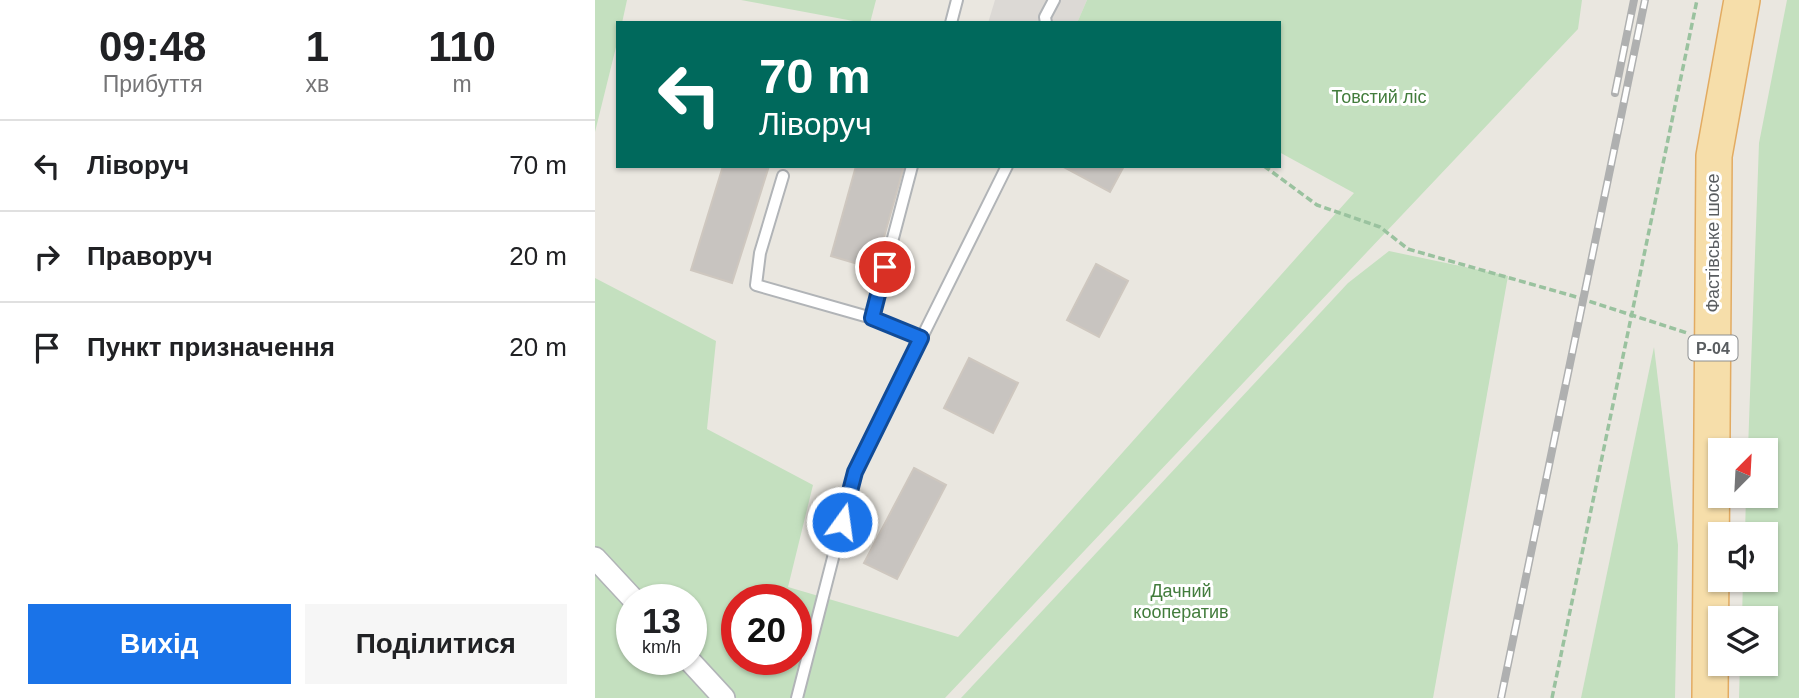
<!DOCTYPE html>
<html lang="uk">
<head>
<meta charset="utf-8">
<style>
	:root { --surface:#fff; --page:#f6f6f6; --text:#202124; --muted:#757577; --line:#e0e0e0; --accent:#1a73e8 }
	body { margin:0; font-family:Arial,sans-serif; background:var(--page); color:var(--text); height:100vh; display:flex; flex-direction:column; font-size:26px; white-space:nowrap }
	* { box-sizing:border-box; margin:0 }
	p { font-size:23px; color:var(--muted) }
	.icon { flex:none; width:38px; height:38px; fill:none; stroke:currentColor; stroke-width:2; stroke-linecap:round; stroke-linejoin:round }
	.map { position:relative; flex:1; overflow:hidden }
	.panel { display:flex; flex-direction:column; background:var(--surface); width:595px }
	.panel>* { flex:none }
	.banner { position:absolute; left:21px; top:21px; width:665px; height:147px; border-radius:0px; box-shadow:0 2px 5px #0004; background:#00695c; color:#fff; overflow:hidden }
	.needle { width:46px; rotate:24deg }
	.buttons { position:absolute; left:1113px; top:438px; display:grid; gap:14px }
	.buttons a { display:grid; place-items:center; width:70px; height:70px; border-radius:0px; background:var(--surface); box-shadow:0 2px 5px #0004; font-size:35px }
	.speed { position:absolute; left:21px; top:584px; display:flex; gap:14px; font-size:35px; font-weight:700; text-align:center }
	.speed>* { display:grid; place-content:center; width:91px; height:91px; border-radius:50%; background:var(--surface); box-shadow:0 2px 5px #0004; line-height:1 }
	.speed small { font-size:18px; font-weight:400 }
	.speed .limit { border:10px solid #d22; background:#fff; color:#111 }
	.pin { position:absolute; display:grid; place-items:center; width:60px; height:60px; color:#fff; margin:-30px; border:4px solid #fff; border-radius:50%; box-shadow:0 2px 7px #0007 }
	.me { position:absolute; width:77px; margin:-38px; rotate:14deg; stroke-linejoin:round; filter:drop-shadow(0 0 5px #0008) }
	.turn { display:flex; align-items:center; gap:24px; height:147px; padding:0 28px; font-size:32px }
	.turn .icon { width:91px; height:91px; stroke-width:2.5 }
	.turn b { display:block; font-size:49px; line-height:60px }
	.eta { display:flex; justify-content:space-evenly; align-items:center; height:119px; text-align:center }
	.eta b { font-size:42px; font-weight:700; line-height:49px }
	.primary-button { display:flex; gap:14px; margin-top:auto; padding:14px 28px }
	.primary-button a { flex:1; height:80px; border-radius:0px; background:var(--accent); color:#fff; font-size:28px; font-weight:700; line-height:80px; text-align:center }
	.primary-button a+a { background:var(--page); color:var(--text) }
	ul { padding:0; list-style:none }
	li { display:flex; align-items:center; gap:21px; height:91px; padding:0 28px; border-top:2px solid var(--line) }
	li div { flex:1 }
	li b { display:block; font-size:26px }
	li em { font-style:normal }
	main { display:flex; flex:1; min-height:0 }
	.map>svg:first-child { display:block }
</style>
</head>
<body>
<main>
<section class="panel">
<div class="eta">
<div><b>09:48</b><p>Прибуття</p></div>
<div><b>1</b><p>хв</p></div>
<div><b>110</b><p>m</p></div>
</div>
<ul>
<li><svg class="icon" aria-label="left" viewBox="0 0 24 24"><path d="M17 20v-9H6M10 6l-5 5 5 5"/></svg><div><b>Ліворуч</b></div><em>70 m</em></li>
<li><svg class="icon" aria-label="right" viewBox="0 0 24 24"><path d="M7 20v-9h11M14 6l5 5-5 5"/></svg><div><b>Праворуч</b></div><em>20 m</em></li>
<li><svg class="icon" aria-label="arrive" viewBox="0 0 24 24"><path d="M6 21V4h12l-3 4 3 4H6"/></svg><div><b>Пункт призначення</b></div><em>20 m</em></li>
</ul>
<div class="primary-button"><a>Вихід</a><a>Поділитися</a></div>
</section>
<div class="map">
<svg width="1204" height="698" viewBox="0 0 1204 698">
	<rect width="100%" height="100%" fill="#eae7e0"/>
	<polygon fill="#dcd9d5" points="400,0 492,0 482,23 393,23"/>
	<g fill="#c4e0bf" fill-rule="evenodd">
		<polygon points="0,0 32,0 27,23 23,23 23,39 0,132"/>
		<polygon points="146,0 281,0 275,23 269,23"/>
		<path d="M492 0H987L983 29 350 698H0V278L121 341 112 429 218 485 193 587 363 637 759 193 684 152V23H482ZM37 600H96V660H37ZM142 600H201V660H142Z"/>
		<polygon points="1192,0 1204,0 1204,698 1144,698 1145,663 1171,663 1171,618 1147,618 1148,579 1171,579 1171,534 1150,534 1151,495 1171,495 1171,450 1153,450 1164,143"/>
		<polygon points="794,251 913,276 838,698 366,698 753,283"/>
		<polygon points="1059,347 1083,545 1080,698 986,698"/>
	</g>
	<g fill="#c8c4c0" stroke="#cec7bf" stroke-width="2">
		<polygon points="128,166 174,166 137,283 96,270"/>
		<polygon points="261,166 309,166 280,269 236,256"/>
		<polygon points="467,166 529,166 515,192"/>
		<polygon points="501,264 533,281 504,337 472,320"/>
		<polygon points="374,358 423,383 398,433 349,408"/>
		<polygon points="319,468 351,485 302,579 269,563"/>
	</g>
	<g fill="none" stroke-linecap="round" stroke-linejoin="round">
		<g stroke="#b1b4b7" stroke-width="14">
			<g id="lane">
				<polyline points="356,23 362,0"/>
				<polyline points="451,23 450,17 459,0"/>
				<polyline points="317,166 277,318 326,338"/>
				<polyline points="188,176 165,253 161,285 277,318"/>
				<polyline points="202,698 260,472 412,166"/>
			</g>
		</g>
		<g stroke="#b1b4b7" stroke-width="24">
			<g id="street">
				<polyline points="0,558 39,600"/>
				<polyline points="94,660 129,698"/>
			</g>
		</g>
		<g stroke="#e2ab62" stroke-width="38">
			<polyline id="primary" points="1115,698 1119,156 1147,0"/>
		</g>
		<g stroke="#9ac29f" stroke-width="3.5" stroke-dasharray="7 3.5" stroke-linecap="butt">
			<polyline points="669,166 722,205 785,227 813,249 978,296 1092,333"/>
			<polyline points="957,698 1102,0"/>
		</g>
		<use href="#lane" stroke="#fff" stroke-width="10"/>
		<use href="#street" stroke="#fff" stroke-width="21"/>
		<use href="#primary" stroke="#f6deaa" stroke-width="35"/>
		<g stroke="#afb0b0" stroke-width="8">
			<g id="rail">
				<polyline points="1020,93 1039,0"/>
				<polyline points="906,698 1050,0"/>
			</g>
		</g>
		<use href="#rail" stroke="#fff" stroke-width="5" stroke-dasharray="16" stroke-linecap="butt"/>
	</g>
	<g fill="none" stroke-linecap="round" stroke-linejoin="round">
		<g stroke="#114b97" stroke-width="18">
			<polyline id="route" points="247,522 260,472 326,338 277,318 290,267"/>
		</g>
		<use href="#route" stroke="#1a73e8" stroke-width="12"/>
	</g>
	<g text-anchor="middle" stroke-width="6" stroke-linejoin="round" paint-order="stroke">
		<rect fill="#fff" stroke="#8b8e90" stroke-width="2" x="1093.5" y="335.5" width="49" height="25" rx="5"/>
		<g font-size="16" font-weight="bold" fill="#595d60">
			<text x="1118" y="354">Р-04</text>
		</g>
		<g font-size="18" fill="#427c3c" stroke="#fff">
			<text x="784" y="103">Товстий ліс</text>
			<text x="586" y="597">Дачний<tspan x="586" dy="21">кооператив</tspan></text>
		</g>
		<g font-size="18" fill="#595d60" stroke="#fff">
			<text transform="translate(1118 243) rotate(-90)" y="6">Фастівське шосе</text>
		</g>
	</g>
</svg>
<div class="buttons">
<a><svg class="needle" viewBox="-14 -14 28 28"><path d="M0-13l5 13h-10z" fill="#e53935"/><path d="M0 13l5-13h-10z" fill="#757577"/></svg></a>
<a><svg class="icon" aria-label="sound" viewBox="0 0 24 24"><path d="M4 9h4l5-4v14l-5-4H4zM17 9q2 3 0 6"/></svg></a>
<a><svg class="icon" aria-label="layers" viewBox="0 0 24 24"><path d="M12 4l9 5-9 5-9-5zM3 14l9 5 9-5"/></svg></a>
</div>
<div class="speed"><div>13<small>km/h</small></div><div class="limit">20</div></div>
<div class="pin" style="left:290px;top:267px;background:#d93025"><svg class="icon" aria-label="arrive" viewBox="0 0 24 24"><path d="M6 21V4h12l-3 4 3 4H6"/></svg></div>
<svg class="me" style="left:247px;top:522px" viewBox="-20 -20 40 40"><circle r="17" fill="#1a73e8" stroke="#fff" stroke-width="3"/><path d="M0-11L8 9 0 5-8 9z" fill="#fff"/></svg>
<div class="banner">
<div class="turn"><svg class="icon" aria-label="left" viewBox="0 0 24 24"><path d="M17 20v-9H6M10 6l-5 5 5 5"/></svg><div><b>70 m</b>Ліворуч</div></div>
</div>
</div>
</main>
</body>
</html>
